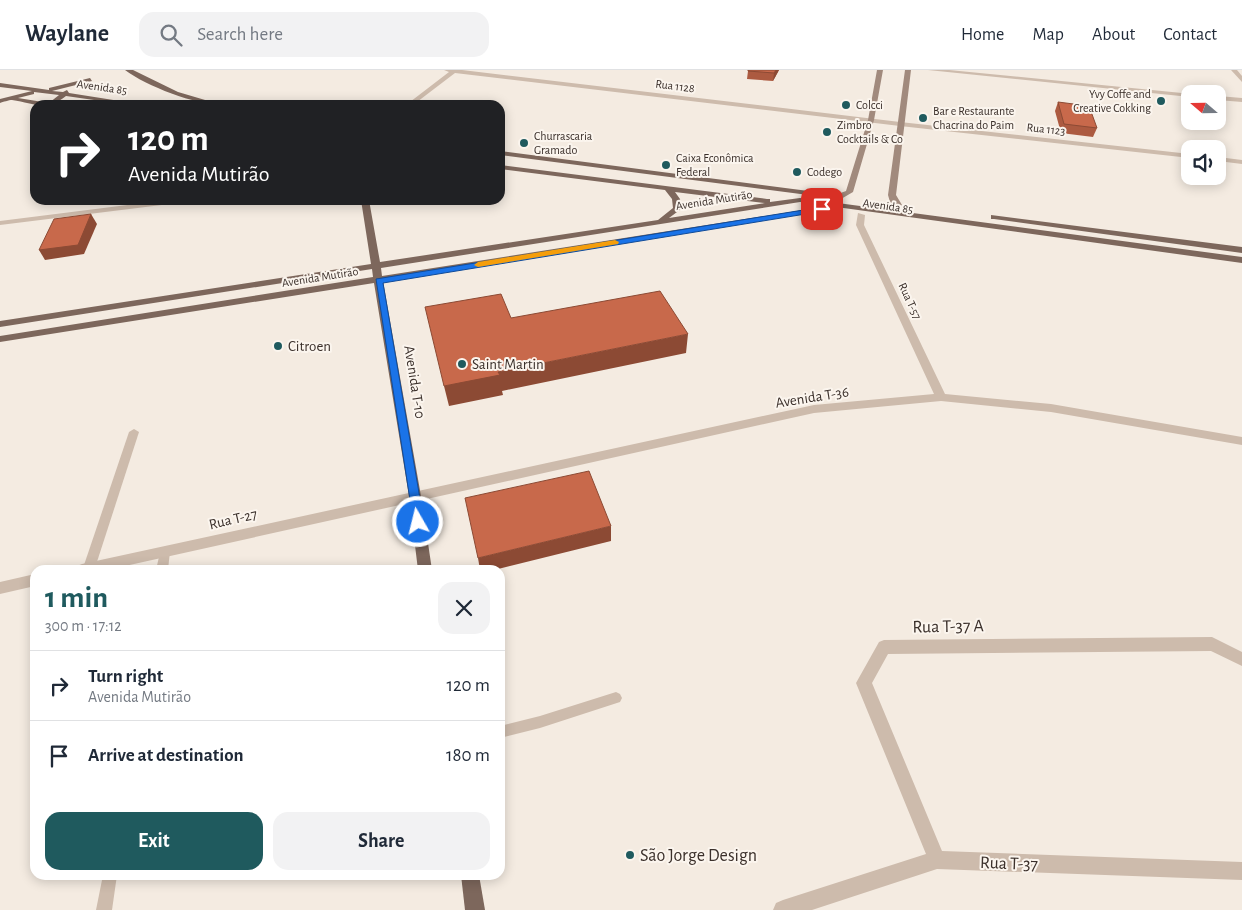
<!DOCTYPE html>
<html lang="en">
<head>
<meta charset="utf-8">
<style>
	:root { --surface:#fff; --page:#f2f2f3; --text:#1f2937; --muted:#747a83; --line:#e0e1e3; --accent:#1f5a5e }
	body { margin:0; font-family:"Alegreya Sans",sans-serif; background:var(--page); color:var(--text); height:100vh; display:flex; flex-direction:column; font-size:19px; white-space:nowrap }
	* { box-sizing:border-box; margin:0 }
	p { font-size:16px; color:var(--muted) }
	.icon { flex:none; width:28px; height:28px; fill:none; stroke:currentColor; stroke-width:2; stroke-linecap:round; stroke-linejoin:round }
	.map { position:relative; flex:1; overflow:hidden }
	.side { position:absolute; left:30px; top:495px; width:475px; height:315px; display:flex; flex-direction:column; background:var(--surface); border-radius:15px; box-shadow:0 2px 12px #0003 }
	.side>* { flex:none }
	.hud { position:absolute; left:30px; top:30px; width:475px; height:105px; border-radius:15px; box-shadow:0 2px 12px #0003; background:#202124; color:#fff; overflow:hidden }
	.needle { width:32px; rotate:290deg }
	.fabs { position:absolute; left:1181px; top:15px; display:grid; gap:10px }
	.fabs a { display:grid; place-items:center; width:45px; height:45px; border-radius:10px; background:var(--surface); box-shadow:0 2px 12px #0003; font-size:25px }
	.pin { position:absolute; display:grid; place-items:center; width:42px; height:42px; color:#fff; margin:-21px; border-radius:10px; box-shadow:0 2px 8px #0006 }
	.me { position:absolute; width:55px; margin:-28px; rotate:352deg; stroke-linejoin:round; filter:drop-shadow(0 0 4px #0008) }
	.turn { display:flex; align-items:center; gap:18px; height:105px; padding:0 15px; font-size:22px }
	.turn .icon { width:65px; height:65px; stroke-width:2.5 }
	.turn b { display:block; font-size:35px; line-height:42px }
	.round { display:grid; place-items:center; flex:none; width:52px; height:52px; border-radius:15px; background:var(--page) }
	.overview { display:flex; align-items:center; justify-content:space-between; height:85px; padding:0 15px }
	h1 { font-size:30px; font-weight:700; line-height:38px; color:var(--accent) }
	.primary-button { display:flex; gap:10px; margin-top:auto; padding:10px 15px }
	.primary-button a { flex:1; height:58px; border-radius:15px; background:var(--accent); color:#fff; font-size:20px; font-weight:700; line-height:58px; text-align:center }
	.primary-button a+a { background:var(--page); color:var(--text) }
	ul { padding:0; list-style:none }
	li { display:flex; align-items:center; gap:15px; height:70px; padding:0 15px; border-top:1px solid var(--line) }
	li div { flex:1 }
	li b { display:block; font-size:19px }
	li em { font-style:normal }
	header { display:flex; align-items:center; gap:30px; box-sizing:border-box; height:70px; padding:0 25px; background:var(--surface); border-bottom:1px solid var(--line) }
	header strong { font-size:24px }
	nav { display:flex; gap:28px; margin-inline-start:auto; font-size:18px }
	.search { width:350px; height:45px; background:var(--page); display:flex; align-items:center; gap:12px; box-sizing:border-box; padding:0 18px; border-radius:15px; color:var(--muted); font-size:19px }
	.map>svg:first-child { display:block }
</style>
</head>
<body>
<header>
<strong>Waylane</strong>
<div class="search"><svg class="icon" aria-label="search" viewBox="0 0 24 24"><circle cx="10" cy="10" r="6"/><path d="M15 15l6 6"/></svg>Search here</div>
<nav><a>Home</a><a>Map</a><a>About</a><a>Contact</a></nav>
</header>
<div class="map">
<svg width="1242" height="840" viewBox="0 0 1242 840">
	<rect width="100%" height="100%" fill="#f4ebe1"/>
	<g fill="none" stroke-linecap="round" stroke-linejoin="round">
		<g fill="#cdbbac" fill-rule="evenodd">
			<polygon points="134,359 139,362 95,498 93,500 85,500 83,498 129,362"/>
			<polygon points="165,477 169,478 170,481 168,500 156,500 161,478"/>
			<polygon points="616,622 620,624 622,628 620,632 540,658 500,668 500,656 540,646"/>
			<polygon points="103,805 117,805 112,840 96,840"/>
		</g>
		<g fill="#cdbbac" fill-rule="evenodd">
			<polygon points="444,0 462,0 900,52 1190,84 1190,88 900,56 455,3 413,35 406,35 449,2"/>
			<polygon points="928,0 949,0 1192,24 1190,24 1190,27"/>
			<polygon points="1231,0 1237,0 1242,6 1242,12"/>
			<polygon points="1218,26 1242,28 1242,32 1218,30"/>
			<polygon points="1218,87 1242,90 1242,94 1218,91"/>
			<polygon points="858,143 865,145 864,155 945,324 1051,334 1242,367 1242,375 1051,342 941,331 814,343 107,500 75,500 77,496 82,494 814,335 934,324 856,155"/>
			<polygon points="35,504 35,516 0,524 0,512"/>
			<polygon points="1212,567 1242,582 1242,596 1211,581 888,584 872,613 942,781 1242,792 1242,810 937,799 812,840 773,840 776,833 783,830 926,784 856,613 879,572 884,570"/>
		</g>
		<polygon fill="#cdbbac" fill-rule="evenodd" points="167,130 190,130 186,132 0,155 0,151"/>
		<g fill="#a18a7d" fill-rule="evenodd">
			<polygon points="877,0 883,0 874,50 853,122 841,129 835,129 835,125 846,121 868,50"/>
			<polygon points="905,0 911,0 896,125 902,135 898,137 890,132 888,125"/>
		</g>
		<g fill="#7d675c" fill-rule="evenodd">
			<path d="M125 0H133L178 22 222 35C196 35 146 16 125 0Z"/>
			<path d="M90 8 92 11 52 21 63 22 67 20 69 23 145 35H129L66 26C45 42 34 33 12 30 9 30 3 32 0 33V29L32 21 0 17V13L49 20V18ZM34 22 59 25 49 33 18 28 34 24Z"/>
			<polygon points="500,81 816,122 820,124 816,126 500,85"/>
			<path d="M500 95 767 129H770V132L800 128 1242 187V193L800 132 381 198 382 206 822 137 826 139 822 141 383 211 421 426 432 500H418L409 426 374 213 0 272V266L373 207 372 199 0 257V251L371 194 361 130H369L380 192 658 150 673 138 672 129 665 120 500 99ZM675 122 765 133 669 148 681 139 680 129Z"/>
			<polygon points="991,145 1242,177 1242,183 994,149 991,149"/>
			<polygon points="461,805 479,805 485,840 465,840"/>
		</g>
	</g>
	<g fill="#ac5a40">
		<polygon points="779,0 773,11 747,9 748,1"/>
		<polygon points="1058,32 1097,58 1093,67 1061,63 1055,41"/>
	</g>
	<g fill="#8c4a34">
		<polygon points="776,0 779,0 773,11 774,3"/>
		<polygon points="91,144 97,154 84,184 45,190 39,180"/>
		<polygon points="688,264 686,283 502,321 503,325 449,336 444,316 498,302"/>
		<polygon points="611,456 611,471 494,500 480,500 478,488"/>
	</g>
	<g fill="#c8694b" stroke="#8c4a34">
		<polygon points="748,0 776,0 774,3 748,1"/>
		<polygon points="1058,32 1089,36 1097,58 1064,54"/>
		<polygon points="91,144 78,175 39,180 54,149"/>
		<polygon points="660,221 688,264 498,302 500,305 444,316 425,237 501,224 511,248"/>
		<polygon points="589,401 611,456 478,488 465,428"/>
	</g>
	<polygon fill="#1a73e8" stroke="#114b97" points="822,137 825,139 824,141 383,213 424,452 418,457 414,456 376,209"/>
	<polygon fill="#f59e0b" points="615,170 619,172 618,174 478,197 474,195 478,192"/>
	<g fill="#1f5a5e" stroke="#fbf5ee" stroke-width="2">
		<circle cx="1161" cy="31" r="5"/>
		<circle cx="846" cy="35" r="5"/>
		<circle cx="923" cy="48" r="5"/>
		<circle cx="827" cy="62" r="5"/>
		<circle cx="524" cy="73" r="5"/>
		<circle cx="666" cy="95" r="5"/>
		<circle cx="797" cy="102" r="5"/>
		<circle cx="278" cy="276" r="5"/>
		<circle cx="462" cy="294" r="5"/>
		<circle cx="630" cy="785" r="5"/>
	</g>
	<g text-anchor="middle" stroke-width="4" stroke-linejoin="round" paint-order="stroke">
		<g font-size="12" fill="#3b302b" stroke="#fbf5ee">
			<text transform="translate(675 16) rotate(7)" y="4">Rua 1128</text>
			<text transform="translate(102 17) rotate(8)" y="4">Avenida 85</text>
			<text transform="translate(1046 59) rotate(6)" y="4">Rua 1123</text>
			<text transform="translate(714 130) rotate(-9)" y="4">Avenida Mutirão</text>
			<text transform="translate(888 136) rotate(8)" y="4">Avenida 85</text>
			<text transform="translate(320 207) rotate(-9)" y="4">Avenida Mutirão</text>
			<text transform="translate(910 231) rotate(65)" y="4">Rua T-57</text>
		</g>
		<g font-size="12" fill="#3b302b" stroke="#fbf5ee" text-anchor="start">
			<text x="1151" y="28" text-anchor="end">Yvy Coffe and<tspan x="1151" dy="14">Creative Cokking</tspan></text>
			<text x="856" y="39">Colcci</text>
			<text x="933" y="45">Bar e Restaurante<tspan x="933" dy="14">Chacrina do Paim</tspan></text>
			<text x="837" y="59">Zimbro<tspan x="837" dy="14">Cocktails &amp; Co</tspan></text>
			<text x="534" y="70">Churrascaria<tspan x="534" dy="14">Gramado</tspan></text>
			<text x="676" y="92">Caixa Econômica<tspan x="676" dy="14">Federal</tspan></text>
			<text x="807" y="106">Codego</text>
		</g>
		<g font-size="15" fill="#3b302b" stroke="#fbf5ee" text-anchor="start">
			<text x="288" y="281">Citroen</text>
			<text x="472" y="299">Saint Martin</text>
		</g>
		<g font-size="15" fill="#3b302b" stroke="#fbf5ee">
			<text transform="translate(415 312) rotate(81)" y="5">Avenida T-10</text>
			<text transform="translate(812 327) rotate(-9)" y="5">Avenida T-36</text>
			<text transform="translate(233 449) rotate(-13)" y="5">Rua T-27</text>
		</g>
		<g font-size="18" fill="#3b302b" stroke="#fbf5ee">
			<text transform="translate(948 556) rotate(-1)" y="6">Rua T-37 A</text>
			<text transform="translate(1009 793) rotate(2)" y="6">Rua T-37</text>
		</g>
		<g font-size="18" fill="#3b302b" stroke="#fbf5ee" text-anchor="start">
			<text x="640" y="791">São Jorge Design</text>
		</g>
	</g>
</svg>
<div class="fabs">
<a><svg class="needle" viewBox="-14 -14 28 28"><path d="M0-13l5 13h-10z" fill="#e53935"/><path d="M0 13l5-13h-10z" fill="#747a83"/></svg></a>
<a><svg class="icon" aria-label="sound" viewBox="0 0 24 24"><path d="M4 9h4l5-4v14l-5-4H4zM17 9q2 3 0 6"/></svg></a>
</div>
<div class="pin" style="left:822px;top:139px;background:#d93025"><svg class="icon" aria-label="arrive" viewBox="0 0 24 24"><path d="M6 21V4h12l-3 4 3 4H6"/></svg></div>
<svg class="me" style="left:418px;top:452px" viewBox="-20 -20 40 40"><circle r="17" fill="#1a73e8" stroke="#fff" stroke-width="3"/><path d="M0-11L8 9 0 5-8 9z" fill="#fff"/></svg>
<div class="hud">
<div class="turn"><svg class="icon" aria-label="right" viewBox="0 0 24 24"><path d="M7 20v-9h11M14 6l5 5-5 5"/></svg><div><b>120 m</b>Avenida Mutirão</div></div>
</div>
<section class="side">
<div class="overview"><div><h1>1 min</h1><p>300 m · 17:12</p></div><a class="round"><svg class="icon" aria-label="close" viewBox="0 0 24 24"><path d="M6 6l12 12M18 6L6 18"/></svg></a></div>
<ul>
<li><svg class="icon" aria-label="right" viewBox="0 0 24 24"><path d="M7 20v-9h11M14 6l5 5-5 5"/></svg><div><b>Turn right</b><p>Avenida Mutirão</p></div><em>120 m</em></li>
<li><svg class="icon" aria-label="arrive" viewBox="0 0 24 24"><path d="M6 21V4h12l-3 4 3 4H6"/></svg><div><b>Arrive at destination</b></div><em>180 m</em></li>
</ul>
<div class="primary-button"><a>Exit</a><a>Share</a></div>
</section>
</div>
</body>
</html>
